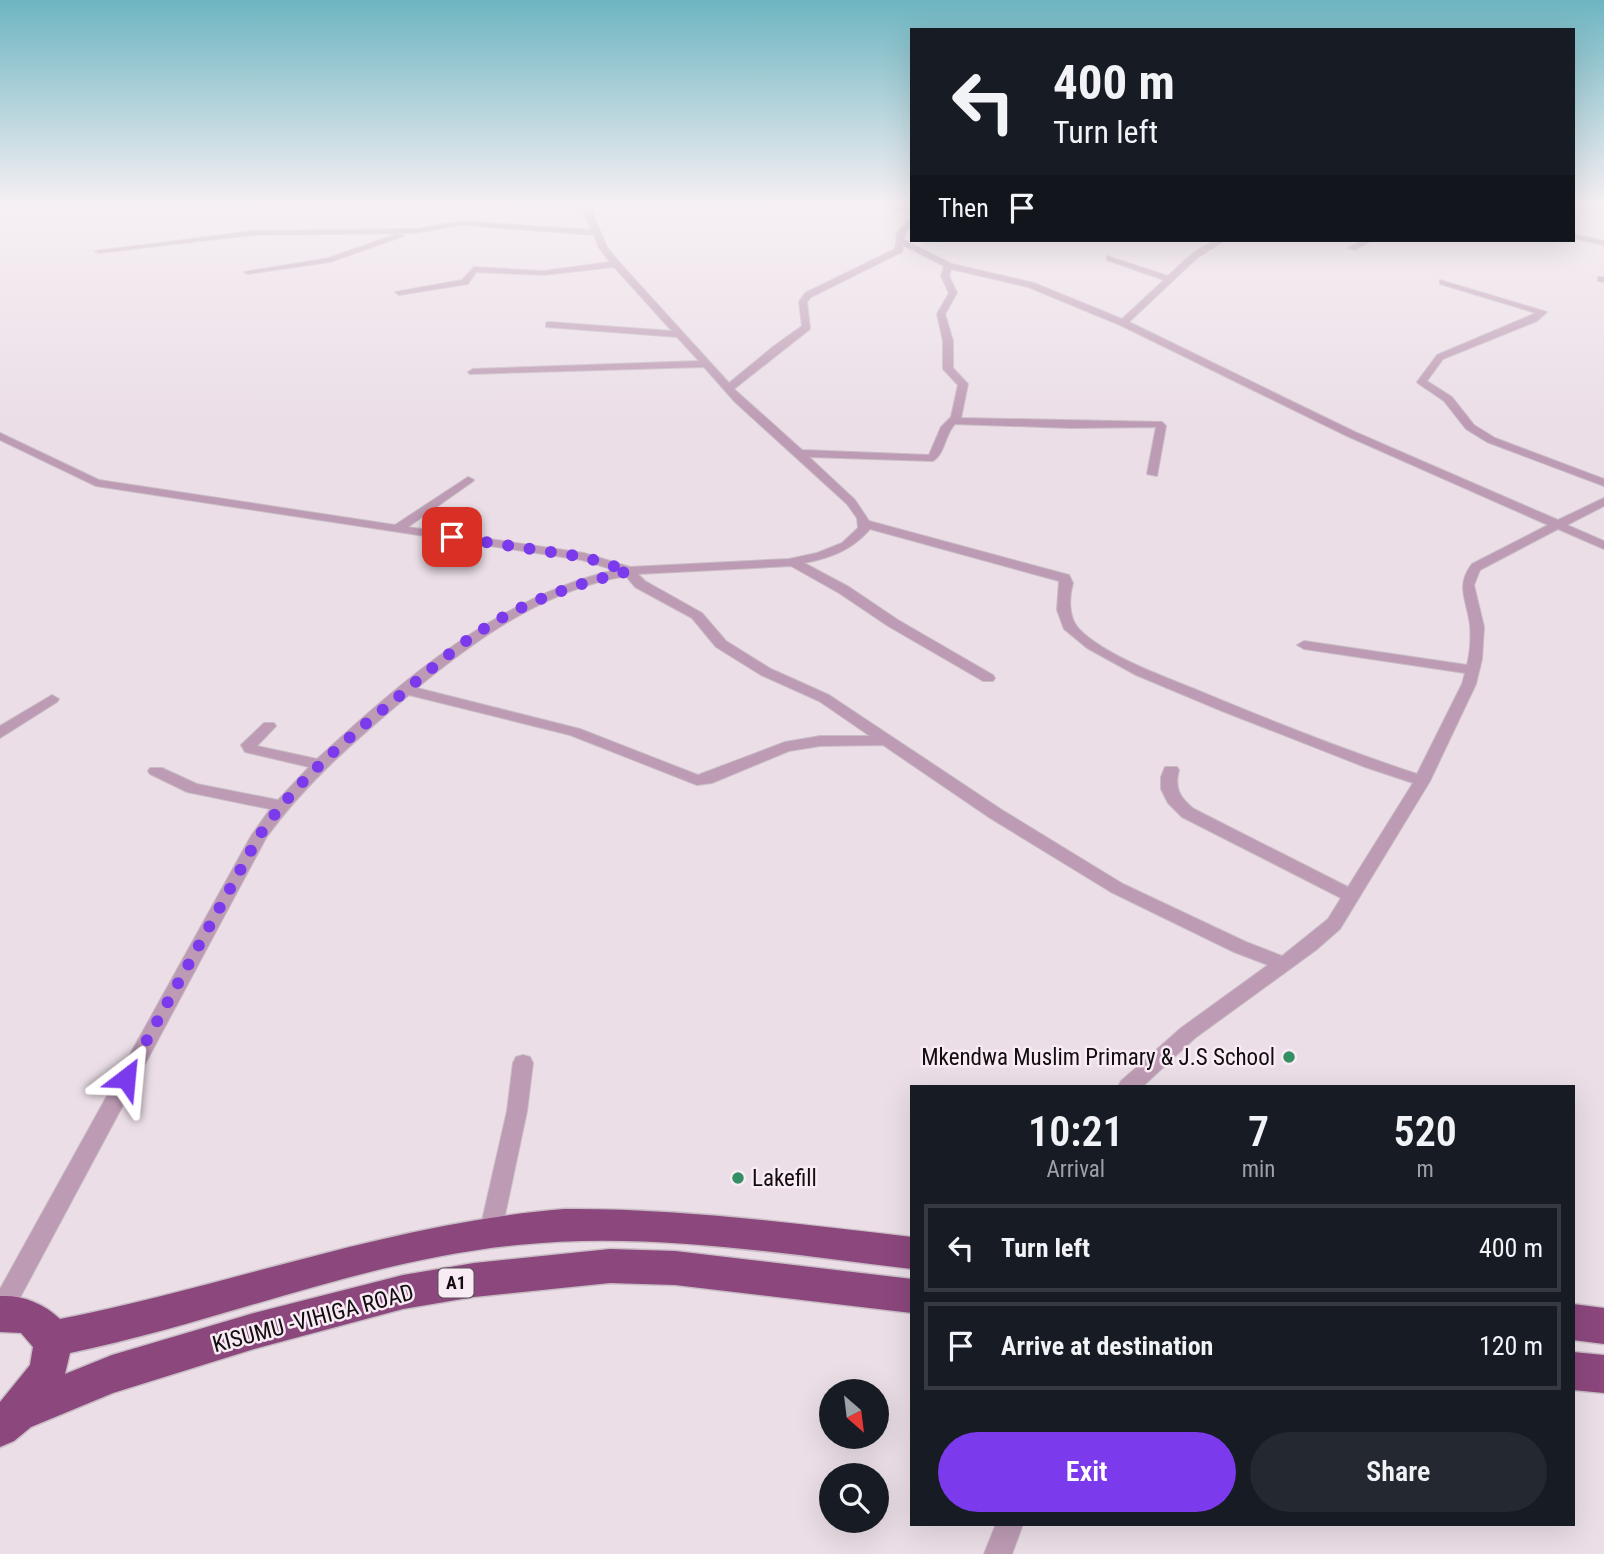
<!DOCTYPE html>
<html lang="en">
<head>
<meta charset="utf-8">
<style>
	:root { --surface:#171b24; --page:#242831; --text:#f1f3f6; --muted:#9ea1a6; --line:#363941; --accent:#7c3aed }
	body { margin:0; font-family:"Roboto Condensed",sans-serif; background:var(--page); color:var(--text); height:100vh; display:flex; flex-direction:column; font-size:26px; white-space:nowrap }
	* { box-sizing:border-box; margin:0 }
	p { font-size:23px; color:var(--muted) }
	.icon { flex:none; width:38px; height:38px; fill:none; stroke:currentColor; stroke-width:2; stroke-linecap:round; stroke-linejoin:round }
	.map { position:relative; flex:1; overflow:hidden }
	.details { position:absolute; left:910px; top:1085px; width:665px; height:441px; display:flex; flex-direction:column; background:var(--surface); border-radius:0px; box-shadow:0 7px 28px #0002 }
	.details>* { flex:none }
	.guide { position:absolute; left:910px; top:28px; width:665px; height:214px; border-radius:0px; box-shadow:0 7px 28px #0002; background:#171b24; color:var(--text); overflow:hidden }
	.needle { width:46px; rotate:152deg }
	.buttons { position:absolute; left:819px; top:1379px; display:grid; gap:14px }
	.buttons a { display:grid; place-items:center; width:70px; height:70px; border-radius:50%; background:var(--surface); box-shadow:0 7px 28px #0002; font-size:35px }
	.pin { position:absolute; display:grid; place-items:center; width:60px; height:60px; color:#fff; margin:-30px; border-radius:14px; box-shadow:0 4px 10px #0006 }
	.me { position:absolute; width:77px; margin:-38px; rotate:29deg; stroke-linejoin:round; filter:drop-shadow(0 0 5px #0008) }
	.turn { display:flex; align-items:center; gap:24px; height:147px; padding:0 28px; font-size:32px }
	.turn .icon { width:91px; height:91px; stroke-width:2.5 }
	.turn b { display:block; font-size:49px; line-height:60px }
	.then { display:flex; align-items:center; height:66px; padding:0 28px; background:#0003; gap:14px; font-size:26px }
	.eta { display:flex; justify-content:space-evenly; align-items:center; height:119px; text-align:center }
	.eta b { font-size:42px; font-weight:600; line-height:49px }
	.action { display:flex; gap:14px; margin-top:auto; padding:14px 28px }
	.action a { flex:1; height:80px; border-radius:42px; background:var(--accent); color:#fff; font-size:28px; font-weight:600; line-height:80px; text-align:center }
	.action a+a { background:var(--page); color:var(--text) }
	ul { padding:0; list-style:none }
	li { display:flex; align-items:center; gap:21px; height:88px; margin:0 14px 10px; padding:0 14px; border:4px solid var(--line); border-radius:0px }
	li div { flex:1 }
	li b { display:block; font-size:26px }
	li em { font-style:normal }
	.map>svg:first-child { display:block }
</style>
</head>
<body>
<div class="map">
<svg width="1604" height="1554" viewBox="0 0 1604 1554">
	<rect width="100%" height="100%" fill="#ebdee7"/>
	<g fill="none" stroke-linecap="round" stroke-linejoin="round">
		<g stroke="#c8bdc5" stroke-width="2">
			<g id="minor">
				<path d="M581 205H589L607 247 619 262 729 383 774 346 802 326 799 302 805 293 895 249 897 233 909 219H912V226L905 233 904 240 952 264 1034 283 1122 319 1164 280 1107 260V256L1168 276C1184 261 1203 240 1226 240L1197 258 1129 322 1355 432 1558 520 1604 498V506L1567 525 1604 541V549L1558 529 1480 570 1474 585 1484 627 1482 659 1476 684 1430 781 1340 929 1316 950 1195 1038 1142 1087H1118L1121 1081 1181 1028 1268 965 1234 952 1111 892 990 818 883 745 820 746 789 751 712 783 697 785 570 735 409 695C357 739 306 782 266 838L8 1320 0 1323V1289L251 836 270 809 187 792 150 774 148 771 150 768H162L197 784 278 800 309 767 245 752 241 745 264 723H274L276 726 257 746 317 759C404 679 497 598 614 570L582 560 96 486 0 440V433L99 480 395 525 468 477 474 480 472 482 408 527 584 553 630 567 789 559 817 553 842 543 858 528 857 518 847 504 735 402 704 367 470 374 468 372 473 369 699 361 677 337 546 327V323L549 322 672 331 614 267 543 275 476 272 468 284 399 295 395 292 462 280 474 267 543 271 610 262 599 248 594 235 462 225 415 233 253 235 99 253 95 251 253 231 415 229 462 221 592 230ZM903 245 944 266 941 276 949 293 937 314 943 341V369L958 385 951 417 941 427 929 455 802 450 734 389 810 329 807 302 811 297 902 252ZM951 269 1028 287 1120 325 1347 436 1548 525 1472 564C1455 586 1467 600 1470 625 1471 637 1470 653 1467 665L1304 641 1297 645 1304 649 1465 673 1462 684 1417 774C1341 749 1266 719 1192 688 1159 675 1103 654 1079 629 1068 617 1069 597 1073 583L1069 575 869 521 855 500 809 457 933 461C945 454 945 434 955 424L1071 428 1156 427 1147 474 1157 476 1166 426 1162 422 961 418 968 384 953 368V341L945 314 957 293 949 276ZM870 529 1059 581 1057 610 1064 629 1087 648 1136 675 1222 711 1365 767 1413 783 1348 887 1194 809C1180 798 1174 788 1179 770L1177 767H1165L1161 777V789L1168 803 1182 817 1341 898 1328 919 1282 956 1246 942 1123 884 1002 810 829 695 771 669 726 641 702 613 645 581 638 574 791 566 839 593 888 626 983 681H993L995 678 993 675 898 620 849 587 804 563C830 558 852 550 870 529ZM626 576 635 587 692 618 716 647 761 675 819 701 870 736H820L785 742 698 775 580 729 417 688C479 637 545 590 626 576Z"/>
				<polygon points="888,205 912,210 912,214 888,207"/>
				<polygon points="397,234 404,236 330,262 248,274 244,272 329,258"/>
				<polygon points="1573,234 1604,241 1604,245 1573,238"/>
				<polygon points="1363,240 1373,240 1355,250 1348,248"/>
				<polygon points="1598,277 1604,277 1604,282 1598,281"/>
				<polygon points="1440,280 1547,312 1537,321 1443,359 1427,381 1452,397 1474,425 1495,438 1604,479 1604,486 1487,442 1466,429 1444,401 1419,384 1417,382 1437,355 1536,313 1440,284"/>
				<polygon points="52,695 59,699 57,702 0,738 0,726"/>
				<polygon points="523,1055 530,1057 533,1063 527,1111 501,1234 498,1241 490,1244 482,1241 479,1234 507,1111 513,1063 516,1057"/>
				<polygon points="996,1524 1023,1524 1012,1554 984,1554"/>
			</g>
		</g>
		<g stroke="#c8bdc5" stroke-width="3">
			<g id="highway">
				<path d="M564 1209C681 1208 796 1224 912 1237V1269C781 1254 649 1231 517 1245 364 1260 220 1322 70 1353L65 1374 112 1355 254 1313 403 1275 474 1263 610 1249 675 1251 912 1279V1313L675 1285 610 1283 474 1297 403 1309 254 1349 113 1393 31 1427 14 1441 0 1447V1402L30 1365 33 1347 21 1333 0 1332V1296C23 1295 43 1303 60 1319 229 1286 391 1223 564 1209Z"/>
				<polygon points="1573,1304 1604,1308 1604,1344 1573,1340"/>
				<polygon points="1573,1352 1604,1355 1604,1393 1573,1390"/>
			</g>
		</g>
		<use href="#minor" fill="#bd9bb4" fill-rule="evenodd"/>
		<use href="#highway" fill="#8c477d" fill-rule="evenodd"/>
	</g>
	<linearGradient id="sky" x2="0" y2="1"><stop stop-color="#6db5c1"/><stop offset="0.48" stop-color="#f6f0f4"/><stop offset="1" stop-color="#f6f0f4" stop-opacity="0"/></linearGradient>
	<rect width="1604" height="423" fill="url(#sky)"/>
	<g fill="none" stroke-linecap="round" stroke-linejoin="round">
		<path stroke="#7c3aed" stroke-width="12" stroke-dasharray="0 21.6" d="M126 1078 259 836C293 786 335 749 381 711 417 682 451 649 490 625 533 598 580 583 629 571L584 557 452 537"/>
	</g>
	<g fill="#358f65" stroke="#f8ebf4" stroke-width="2.5">
		<circle cx="1289" cy="1057" r="7"/>
		<circle cx="738" cy="1178" r="7"/>
	</g>
	<g text-anchor="middle" stroke-width="5" stroke-linejoin="round" paint-order="stroke">
		<rect fill="#f8ebf4" stroke="#565054" stroke-width="2" x="438.5" y="1268.5" width="35" height="29" rx="5"/>
		<g font-size="18" font-weight="bold" fill="#110d10">
			<text x="456" y="1289">A1</text>
		</g>
		<g font-size="23" fill="#110d10" stroke="#f8ebf4" text-anchor="end">
			<text x="1275" y="1065">Mkendwa Muslim Primary &amp; J.S School</text>
			<text x="752" y="1186" text-anchor="start">Lakefill</text>
		</g>
		<g font-size="23" fill="#110d10" stroke="#f8ebf4">
			<text transform="translate(313 1318) rotate(-15)" y="8">KISUMU -VIHIGA ROAD</text>
		</g>
	</g>
</svg>
<div class="buttons">
<a><svg class="needle" viewBox="-14 -14 28 28"><path d="M0-13l5 13h-10z" fill="#e53935"/><path d="M0 13l5-13h-10z" fill="#9ea1a6"/></svg></a>
<a><svg class="icon" aria-label="search" viewBox="0 0 24 24"><circle cx="10" cy="10" r="6"/><path d="M15 15l6 6"/></svg></a>
</div>
<div class="pin" style="left:452px;top:537px;background:#d93025"><svg class="icon" aria-label="arrive" viewBox="0 0 24 24"><path d="M6 21V4h12l-3 4 3 4H6"/></svg></div>
<svg class="me" style="left:126px;top:1078px" viewBox="-20 -20 40 40"><path d="M0-17L14 15 0 8-14 15z" fill="#7c3aed" stroke="#fff" stroke-width="4"/></svg>
<div class="guide">
<div class="turn"><svg class="icon" aria-label="left" viewBox="0 0 24 24"><path d="M17 20v-9H6M10 6l-5 5 5 5"/></svg><div><b>400 m</b>Turn left</div></div>
<div class="then">Then<svg class="icon" aria-label="arrive" viewBox="0 0 24 24"><path d="M6 21V4h12l-3 4 3 4H6"/></svg></div>
</div>
<section class="details">
<div class="eta">
<div><b>10:21</b><p>Arrival</p></div>
<div><b>7</b><p>min</p></div>
<div><b>520</b><p>m</p></div>
</div>
<ul>
<li><svg class="icon" aria-label="left" viewBox="0 0 24 24"><path d="M17 20v-9H6M10 6l-5 5 5 5"/></svg><div><b>Turn left</b></div><em>400 m</em></li>
<li><svg class="icon" aria-label="arrive" viewBox="0 0 24 24"><path d="M6 21V4h12l-3 4 3 4H6"/></svg><div><b>Arrive at destination</b></div><em>120 m</em></li>
</ul>
<div class="action"><a>Exit</a><a>Share</a></div>
</section>
</div>
</body>
</html>
